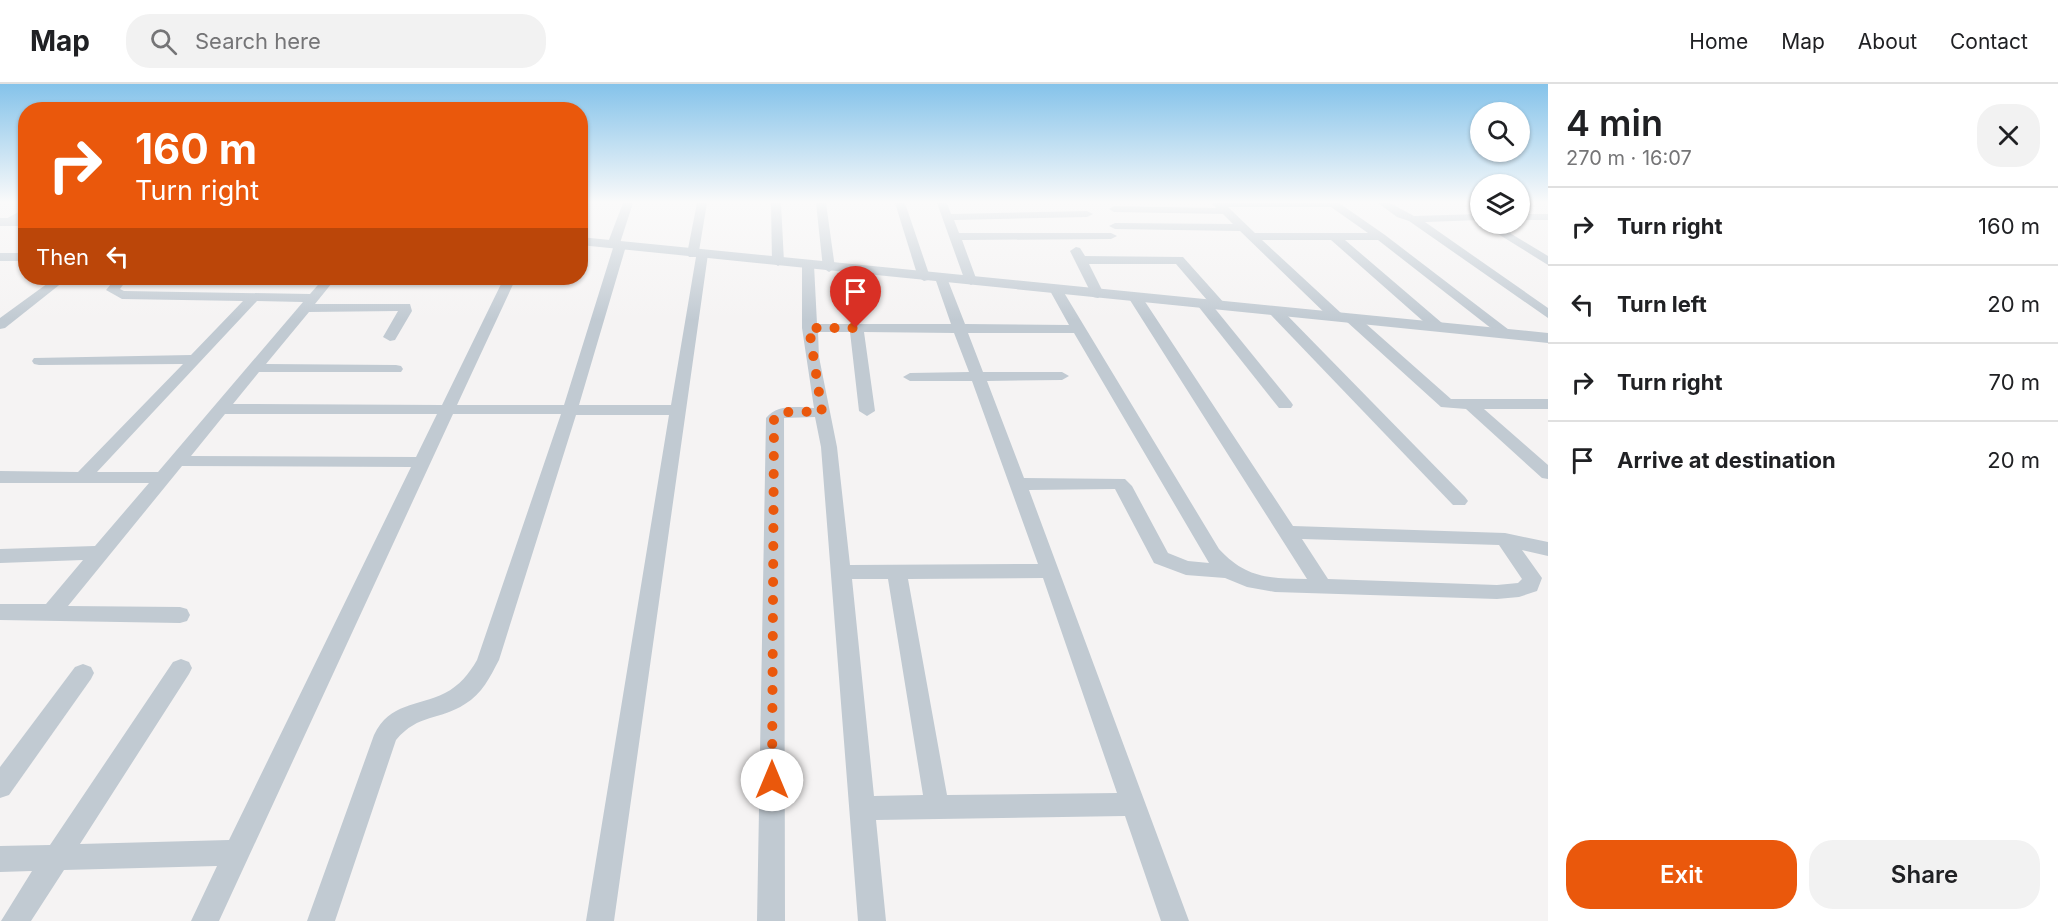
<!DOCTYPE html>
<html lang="en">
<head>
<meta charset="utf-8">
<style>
	:root { --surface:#fff; --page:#f2f2f2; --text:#202124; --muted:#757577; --line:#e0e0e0; --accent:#ea580c }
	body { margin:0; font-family:Inter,sans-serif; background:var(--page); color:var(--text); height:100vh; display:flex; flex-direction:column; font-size:22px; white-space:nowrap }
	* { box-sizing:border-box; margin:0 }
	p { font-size:20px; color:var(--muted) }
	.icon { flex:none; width:33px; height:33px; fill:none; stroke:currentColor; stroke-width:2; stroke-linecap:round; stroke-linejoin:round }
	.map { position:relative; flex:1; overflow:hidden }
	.drawer { display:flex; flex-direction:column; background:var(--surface); width:510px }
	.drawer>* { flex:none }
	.banner { position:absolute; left:18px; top:18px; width:570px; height:183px; border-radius:24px; box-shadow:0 2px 4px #0004; background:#ea580c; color:#fff; overflow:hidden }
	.fabs { position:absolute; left:1470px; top:18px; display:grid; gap:12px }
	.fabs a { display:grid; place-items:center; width:60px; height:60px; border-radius:50%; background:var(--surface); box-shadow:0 2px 4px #0004; font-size:30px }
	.pin { position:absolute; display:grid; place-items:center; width:51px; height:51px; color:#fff; margin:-62px -26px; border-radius:50% 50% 50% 0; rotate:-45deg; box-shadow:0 0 6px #0007 }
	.pin .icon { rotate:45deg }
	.me { position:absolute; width:66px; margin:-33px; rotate:0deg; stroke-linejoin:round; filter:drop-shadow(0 0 4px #0008) }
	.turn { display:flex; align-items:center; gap:21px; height:126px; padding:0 18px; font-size:27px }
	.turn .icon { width:78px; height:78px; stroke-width:2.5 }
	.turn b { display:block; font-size:42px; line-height:51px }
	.then { display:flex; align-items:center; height:57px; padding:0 18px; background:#0003; gap:12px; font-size:22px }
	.round { display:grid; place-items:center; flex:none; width:63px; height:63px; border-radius:24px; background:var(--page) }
	.head { display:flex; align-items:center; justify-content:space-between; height:102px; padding:0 18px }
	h1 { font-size:36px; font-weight:600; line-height:45px }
	.action { display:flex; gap:12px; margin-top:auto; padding:12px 18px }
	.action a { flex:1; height:69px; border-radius:24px; background:var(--accent); color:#fff; font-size:24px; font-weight:600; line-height:69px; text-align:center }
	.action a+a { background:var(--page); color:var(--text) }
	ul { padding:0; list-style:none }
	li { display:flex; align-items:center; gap:18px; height:78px; padding:0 18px; border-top:2px solid var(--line) }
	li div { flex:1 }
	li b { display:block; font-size:22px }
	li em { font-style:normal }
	header { display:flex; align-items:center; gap:36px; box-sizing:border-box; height:84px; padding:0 30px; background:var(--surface); border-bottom:2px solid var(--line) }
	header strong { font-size:28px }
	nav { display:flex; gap:33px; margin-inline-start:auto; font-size:21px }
	.search { width:420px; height:54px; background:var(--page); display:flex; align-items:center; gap:15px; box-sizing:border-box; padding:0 21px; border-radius:24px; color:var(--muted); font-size:22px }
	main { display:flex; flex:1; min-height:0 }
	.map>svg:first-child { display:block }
</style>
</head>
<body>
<header>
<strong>Map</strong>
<div class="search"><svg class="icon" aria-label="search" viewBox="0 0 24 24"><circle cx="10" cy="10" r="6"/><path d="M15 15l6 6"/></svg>Search here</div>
<nav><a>Home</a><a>Map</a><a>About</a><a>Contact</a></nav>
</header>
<main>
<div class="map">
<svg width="1548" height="837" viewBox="0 0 1548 837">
	<rect width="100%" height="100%" fill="#f5f3f3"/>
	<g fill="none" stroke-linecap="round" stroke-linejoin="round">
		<g fill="#c1cad2" fill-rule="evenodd">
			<path d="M623 119H633L620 159 626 162 579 321H671L696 173H689L687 170 697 119H707L699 167H706L708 170 614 837H586L669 331H576L499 576C490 593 482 610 465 620 439 637 419 629 396 656L335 837H307L374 651C390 618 417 623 445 609 459 602 469 590 477 576L561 330H453L219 837H191L217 782 64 786 31 837H1L32 787 0 788V762L50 761 173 578 181 575 189 578 192 584 189 590 80 760 229 756 411 383 182 382 68 522 180 523 187 525 190 531 187 537 180 539 0 536V520H46L83 476 0 479V465L95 462 149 399H0V387L78 388 183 280 39 281 34 280 32 277 34 274 191 271 243 217 122 215 106 206 116 194H128L120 205 124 207 310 210 324 194H336L315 220H410L412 227 395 256 390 257 383 253 398 227 309 228 266 280 396 281 401 282 403 285 401 288H259L233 320 442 321 504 194H516L457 321H564L613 164 607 161ZM257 217 303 218 158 388H97ZM225 330H437L416 373 191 372Z"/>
			<polygon points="771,119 781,119 784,178 778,182 772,178"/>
			<polygon points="816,119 826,119 835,184 829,188 823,184"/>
			<polygon points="895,119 905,119 930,193 928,196 924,197 918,193"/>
			<polygon points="937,119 947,119 951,130 1087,127 1093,130 1087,133 954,136 959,149 1111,149 1117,152 1111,155 962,156 977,197 971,201 965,197"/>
			<path d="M1212 119H1339L1385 151 1513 249 1506 253 1501 252 1378 156H1345L1442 239 1444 242 1442 245H1432L1331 156H1262L1341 229 1343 232 1341 235H1331L1240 147 1115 145 1109 142 1115 139 1233 140 1223 130 1114 128 1109 125 1114 122 1216 124ZM1228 123H1331L1368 149H1255Z"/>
			<polygon points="1378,119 1390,119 1414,132 1480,130 1480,136 1425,138 1548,224 1548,234 1409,137 1397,133"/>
			<polygon points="26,124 26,132 6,141 0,138"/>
			<rect x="1520" y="130" width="28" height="6"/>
			<polygon points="1482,140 1495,140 1548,172 1548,181"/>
			<polygon points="1076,163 1080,164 1085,172 1183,173 1225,220 1223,223 1213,223 1176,180 1089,180 1104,210 1098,214 1093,213 1070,167"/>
			<rect x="0" y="169" width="26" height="8"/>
			<path d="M808 177 814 181 817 240H951L935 194 941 190 947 194 965 240 1069 241 1049 205 1055 201 1060 202 1219 465C1247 495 1269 494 1307 495L1128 213 1130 210H1140L1293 442 1505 449 1548 458V472L1522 466 1542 494 1537 507 1519 513 1497 515 1275 508 1247 503 1225 494 1186 491 1154 479 1115 405 1029 406 1189 837H1161L1125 732 876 736 886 837H858L821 363 815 333 784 334 785 837H757L766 334C777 320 798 323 814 324L802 244V181ZM818 248H850L859 327 867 332 875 327 864 248 954 249 969 288 910 289 903 293 910 297H972L1038 480 850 481 837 363 819 273ZM968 249H1074L1209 479 1188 477 1168 469 1132 402 1125 395 1024 394 987 297 1062 296 1069 292 1062 288H983ZM1302 455 1499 461 1522 495 1518 499 1497 501 1328 495ZM1043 494 1117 709 947 711 908 495ZM852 495H888L923 711 874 712Z"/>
			<polygon points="55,194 68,194 5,244 0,245 0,234"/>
			<polygon points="1203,215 1208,216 1291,318 1293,321 1291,324 1279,324 1198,222 1196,219 1198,216"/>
			<polygon points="1275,223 1280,224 1465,413 1468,417 1465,421 1453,421 1270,230 1268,227"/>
			<polygon points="1351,230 1356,231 1451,315 1548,315 1548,325 1484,325 1548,381 1548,395 1542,394 1466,325 1441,323 1346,237 1344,234"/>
			<polygon points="83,580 91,583 94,589 91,595 9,711 0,714 0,683 75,583"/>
		</g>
		<g fill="#c1cad2" fill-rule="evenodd">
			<rect x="0" y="134" width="26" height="8"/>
			<polygon points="580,153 1548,249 1548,259 580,161"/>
		</g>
	</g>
	<linearGradient id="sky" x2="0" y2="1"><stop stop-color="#85c3ea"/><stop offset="0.5" stop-color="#fafafa"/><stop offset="1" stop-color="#fafafa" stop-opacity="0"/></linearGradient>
	<rect width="1548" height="236" fill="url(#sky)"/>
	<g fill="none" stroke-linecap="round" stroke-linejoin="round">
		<path stroke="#ea580c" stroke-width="10" stroke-dasharray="0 18" d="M772 696 774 334C783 324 809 329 822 328L809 244H856"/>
	</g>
</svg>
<div class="fabs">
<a><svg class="icon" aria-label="search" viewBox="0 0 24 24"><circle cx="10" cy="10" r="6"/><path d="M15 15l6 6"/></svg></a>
<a><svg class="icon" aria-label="layers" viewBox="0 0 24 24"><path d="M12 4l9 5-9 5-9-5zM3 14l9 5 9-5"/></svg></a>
</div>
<div class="pin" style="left:856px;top:244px;background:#d93025"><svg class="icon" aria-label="arrive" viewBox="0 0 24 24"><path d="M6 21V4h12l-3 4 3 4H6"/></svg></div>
<svg class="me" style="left:772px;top:696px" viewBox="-20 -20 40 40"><circle r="19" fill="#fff"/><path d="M0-13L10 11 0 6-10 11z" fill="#ea580c"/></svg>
<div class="banner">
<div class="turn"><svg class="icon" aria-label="right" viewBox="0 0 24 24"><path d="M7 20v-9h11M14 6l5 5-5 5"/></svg><div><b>160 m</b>Turn right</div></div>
<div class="then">Then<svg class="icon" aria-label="left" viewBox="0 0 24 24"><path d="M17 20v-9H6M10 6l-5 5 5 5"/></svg></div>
</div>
</div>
<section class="drawer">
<div class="head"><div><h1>4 min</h1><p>270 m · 16:07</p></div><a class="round"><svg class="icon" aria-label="close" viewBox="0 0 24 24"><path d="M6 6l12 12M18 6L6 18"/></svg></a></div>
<ul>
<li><svg class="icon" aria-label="right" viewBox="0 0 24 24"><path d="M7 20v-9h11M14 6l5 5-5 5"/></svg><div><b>Turn right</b></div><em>160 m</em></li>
<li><svg class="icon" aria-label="left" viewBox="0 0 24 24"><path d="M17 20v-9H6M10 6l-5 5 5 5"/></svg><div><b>Turn left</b></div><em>20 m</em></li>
<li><svg class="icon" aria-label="right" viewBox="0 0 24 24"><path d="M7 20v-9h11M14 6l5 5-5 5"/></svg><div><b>Turn right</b></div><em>70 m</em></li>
<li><svg class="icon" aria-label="arrive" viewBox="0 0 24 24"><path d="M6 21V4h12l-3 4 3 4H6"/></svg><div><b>Arrive at destination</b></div><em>20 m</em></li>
</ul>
<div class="action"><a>Exit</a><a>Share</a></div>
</section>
</main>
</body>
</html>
